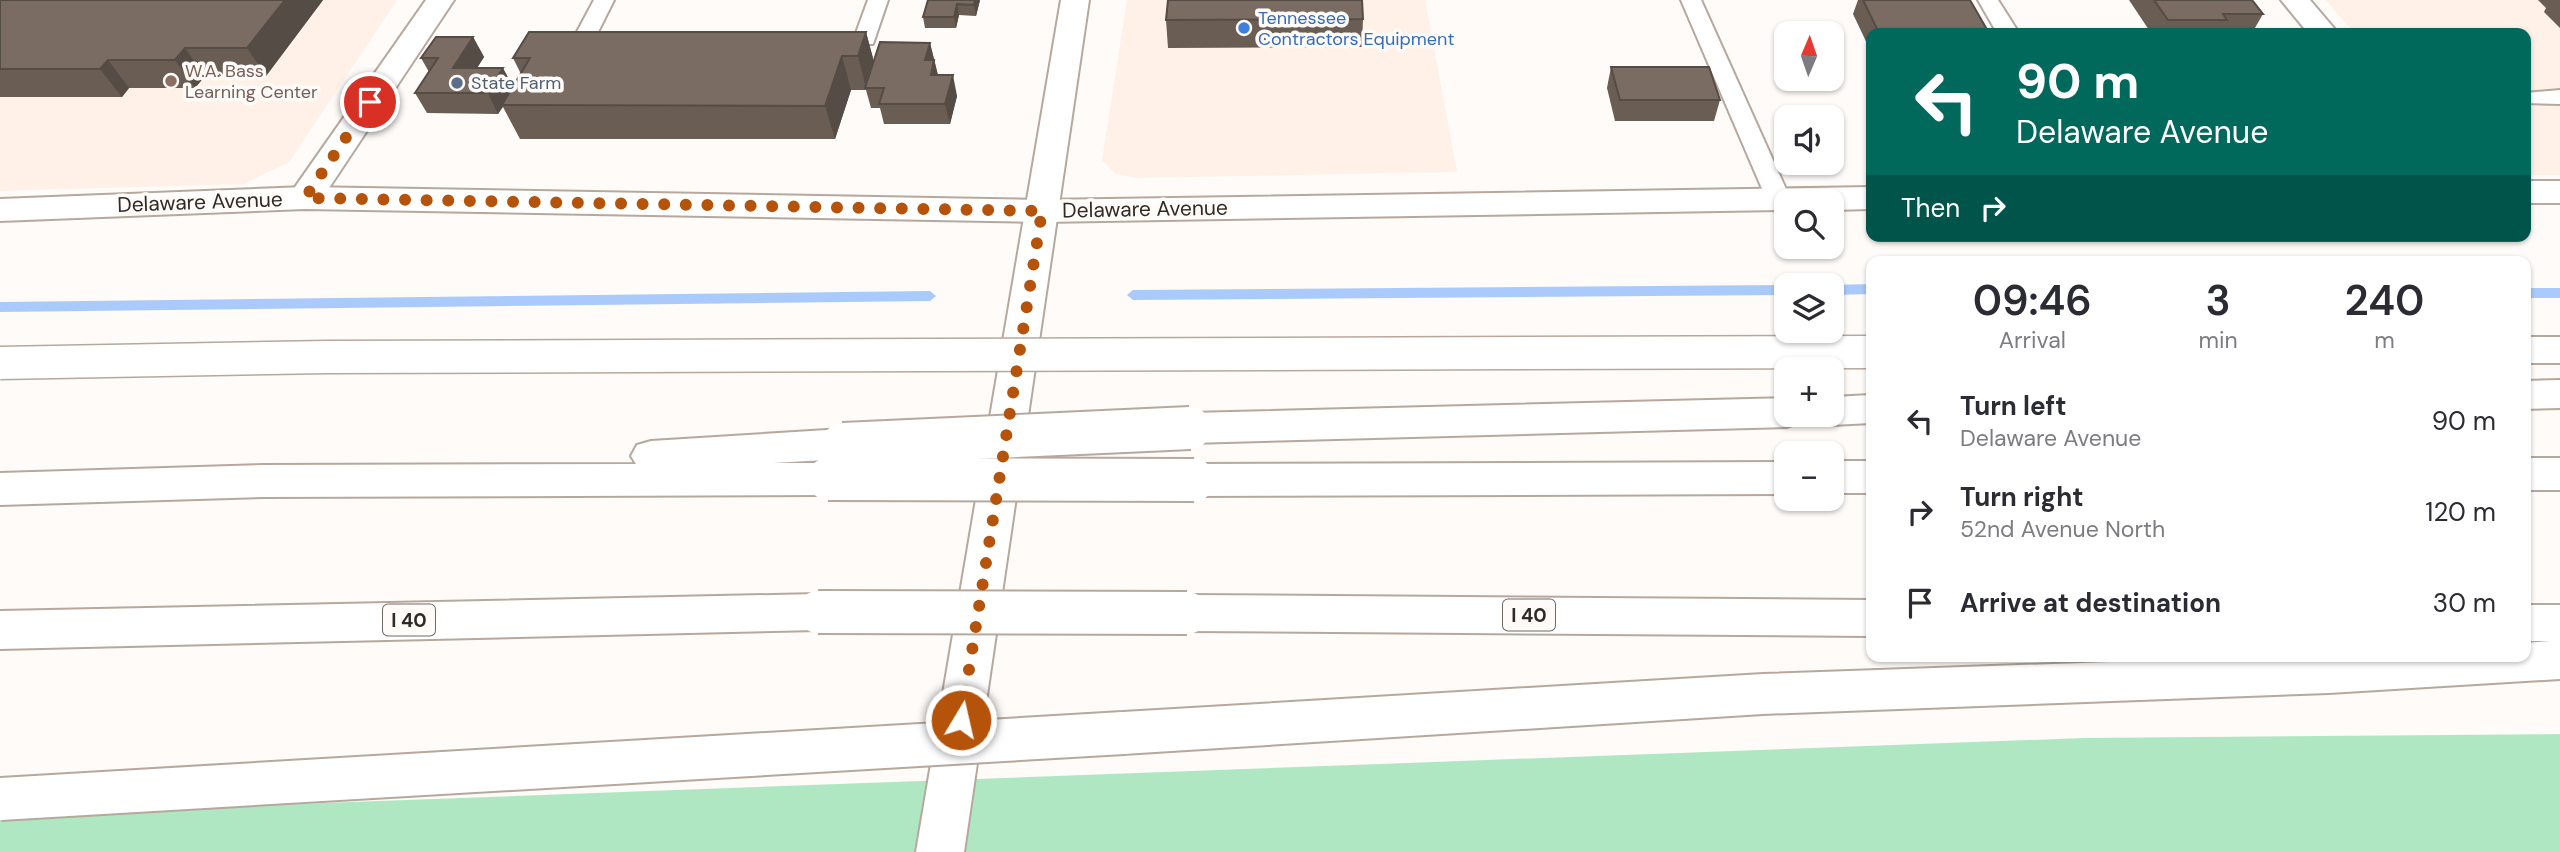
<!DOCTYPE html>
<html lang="en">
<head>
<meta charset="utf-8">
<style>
	:root { --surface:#fff; --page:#f7f7f7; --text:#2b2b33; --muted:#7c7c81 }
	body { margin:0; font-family:"DM Sans",sans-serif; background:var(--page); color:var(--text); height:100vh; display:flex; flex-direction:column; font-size:26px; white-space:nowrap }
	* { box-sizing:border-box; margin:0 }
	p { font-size:23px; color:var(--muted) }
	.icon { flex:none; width:38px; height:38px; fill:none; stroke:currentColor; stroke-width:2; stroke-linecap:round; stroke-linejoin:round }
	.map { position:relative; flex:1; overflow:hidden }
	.details { position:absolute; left:1866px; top:256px; width:665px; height:406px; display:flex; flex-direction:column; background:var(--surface); border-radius:14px; box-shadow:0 2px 5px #0004 }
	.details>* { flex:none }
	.guide { position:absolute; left:1866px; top:28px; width:665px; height:214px; border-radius:14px; box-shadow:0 2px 5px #0004; background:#00695c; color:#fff; overflow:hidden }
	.needle { width:46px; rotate:2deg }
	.buttons { position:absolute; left:1774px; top:21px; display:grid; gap:14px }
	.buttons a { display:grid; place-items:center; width:70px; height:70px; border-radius:14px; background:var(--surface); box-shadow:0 2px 5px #0004; font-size:35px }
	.pin { position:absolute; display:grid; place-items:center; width:60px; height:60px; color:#fff; margin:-30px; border:4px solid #fff; border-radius:50%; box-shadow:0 2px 7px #0007 }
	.me { position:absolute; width:77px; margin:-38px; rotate:9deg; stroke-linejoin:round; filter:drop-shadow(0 0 5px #0008) }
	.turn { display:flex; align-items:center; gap:24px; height:147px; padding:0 35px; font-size:32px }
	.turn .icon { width:91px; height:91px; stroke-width:2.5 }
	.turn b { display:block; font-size:49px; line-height:60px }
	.then { display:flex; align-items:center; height:66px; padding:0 35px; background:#0003; gap:14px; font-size:26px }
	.eta { display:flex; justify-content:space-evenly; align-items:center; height:119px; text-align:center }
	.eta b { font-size:42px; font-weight:600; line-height:49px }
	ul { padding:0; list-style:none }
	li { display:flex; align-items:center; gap:21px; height:91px; padding:0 35px }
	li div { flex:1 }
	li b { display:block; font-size:26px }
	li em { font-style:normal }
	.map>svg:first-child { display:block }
</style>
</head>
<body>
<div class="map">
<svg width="2560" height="852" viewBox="0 0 2560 852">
	<rect width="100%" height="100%" fill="#fefbf8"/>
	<g fill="#fff1e7">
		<polygon points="0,0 397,0 289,162 244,184 0,191"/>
		<polygon points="1127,0 1425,0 1457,172 1136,178 1114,173 1102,160"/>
		<polygon points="2326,0 2560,0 2560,175 2525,175 2525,33 2354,33"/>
	</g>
	<polygon fill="#b0e7c3" points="2560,734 2560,852 0,852 0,815 2084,738"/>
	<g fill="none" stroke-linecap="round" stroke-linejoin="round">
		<g fill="#aacafc" fill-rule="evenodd">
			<polygon points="1871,284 1871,294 1832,295 1832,285"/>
			<polygon points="1787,285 1787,295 1133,300 1127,295 1133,290"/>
			<rect x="2525" y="288" width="35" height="10"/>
			<polygon points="930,291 936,296 930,301 0,312 0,302"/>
		</g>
		<g stroke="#b7a89d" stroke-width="4">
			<g id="lane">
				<polygon points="594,0 614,0 597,34 620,35 623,40 620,45 575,46 572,41"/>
				<polygon points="868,0 888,0 873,44 823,44 820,39 823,34 856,33"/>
				<polygon points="1681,0 1701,0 1790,198 1787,204 1778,206 1769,204 1766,198"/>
				<polygon points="1978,0 1998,0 2019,33 1997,33"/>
				<polygon points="2560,90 2560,104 2525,103 2525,93"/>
			</g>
		</g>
		<g stroke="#b7a89d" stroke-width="4">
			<g id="street">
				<polygon points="426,0 454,0 317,206 305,209 293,206 288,198 293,190"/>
				<polygon points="2281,0 2310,0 2338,33 2308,33"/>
			</g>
		</g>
		<g stroke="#b7a89d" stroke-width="4">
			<g id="secondary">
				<rect x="2525" y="181" width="35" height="22"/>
				<polygon points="305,187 1042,200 1871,187 1871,209 1832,210 1832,201 1787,201 1787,210 1042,222 305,209 0,221 0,199"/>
			</g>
		</g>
		<g stroke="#b7a89d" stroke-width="4">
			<polygon id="primary" points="1061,0 1089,0 964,852 916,852"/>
		</g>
		<g stroke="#b7a89d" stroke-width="4">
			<g id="highway">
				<rect x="2525" y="337" width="35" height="26"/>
				<polygon points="2560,380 2560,408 2525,409 2525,381"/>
				<polygon points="1871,395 1871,423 1832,425 1819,421 1815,415 1832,415 1832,397"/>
				<polygon points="1787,398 1787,415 1805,415 1800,422 1787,427 1190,443 1176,438 1171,428 1176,418 1190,413"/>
				<polygon points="843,429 857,433 862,444 857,455 843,459 773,463 828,463 842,468 848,479 842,490 828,495 264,497 0,505 0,473 264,465 636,464 631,456 637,445 651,441"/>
				<rect x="2525" y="458" width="35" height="32"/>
				<rect x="1832" y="461" width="39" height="32"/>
				<polygon points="1787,462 1787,494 1194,496 1180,491 1174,480 1180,469 1194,464"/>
				<polygon points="818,594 833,599 839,612 833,625 818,630 0,649 0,611"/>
				<polygon points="1187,595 1871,600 1871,636 1187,631 1172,626 1166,613 1172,600"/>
				<polygon points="2525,605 2560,605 2560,679 2329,693 1763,714 1123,754 1107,748 1100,733 1107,718 1123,712 1763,674 2280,656 2525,656 2525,643 2550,641 2525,641"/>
			</g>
		</g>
		<use href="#lane" fill="#fff" fill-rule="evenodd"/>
		<use href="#street" fill="#fff" fill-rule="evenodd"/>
		<use href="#secondary" fill="#fff" fill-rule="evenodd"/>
		<use href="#primary" fill="#fff" fill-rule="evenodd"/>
		<use href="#highway" fill="#fff" fill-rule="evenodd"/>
		<g stroke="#b7a89d" stroke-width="35" stroke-linecap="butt">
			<polyline id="highway-bridge-far1" points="0,363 327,357 1871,352"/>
		</g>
		<g stroke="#b7a89d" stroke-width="46" stroke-linecap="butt">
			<g id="highway-bridge">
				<polyline points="843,444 1190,428"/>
				<polyline points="828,479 1194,480"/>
				<polyline points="818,612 1187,613"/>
				<polyline points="0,799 1123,733"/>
			</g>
		</g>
		<use href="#highway-bridge-far1" stroke="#fff" stroke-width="32"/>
		<use href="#highway-bridge" stroke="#fff" stroke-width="42"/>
	</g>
	<g fill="#695d54">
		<polygon points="0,0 323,0 266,76 205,76 195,88 129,88 122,97 0,97"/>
		<polygon points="928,0 980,0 976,16 959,15 956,28 925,28 923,17"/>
		<polygon points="1858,0 1970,0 1989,33 1871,33 1871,52 1853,14"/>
		<polygon points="2129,0 2252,0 2263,14 2252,33 2151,33"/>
		<polygon points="2538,0 2560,0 2560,28 2544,12 2546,8"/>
		<polygon points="1363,19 1362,47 1168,48 1166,20"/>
		<polygon points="866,32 874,62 930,43 938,75 957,96 950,124 884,124 880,108 871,108 866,90 851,90 835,139 520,139 503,107 498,114 427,113 415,93 429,72 421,58 473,37 484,57 477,68 513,87 521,74 513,58"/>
		<polygon points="1611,67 1720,100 1714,121 1615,121 1607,88"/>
	</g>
	<g fill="#554c45">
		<polygon points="285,0 323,0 266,76 247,48"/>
		<polygon points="975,0 980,0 976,16 974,5"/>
		<polygon points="957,4 959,15 956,28 954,17"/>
		<polygon points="866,32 875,66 866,88 858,56"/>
		<polygon points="473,37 484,57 464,88 453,68"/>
		<polygon points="930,43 939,80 935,95 925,60"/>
		<polygon points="185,48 205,76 195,88 175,60"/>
		<polygon points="842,56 851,90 835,139 825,106"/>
		<polygon points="108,60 129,88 122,97 100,69"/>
		<polygon points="503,68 514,88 498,114 488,93"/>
		<polygon points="953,75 957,96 950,124 945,104"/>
	</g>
	<g fill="#7a6c62" stroke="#554c45" stroke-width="2">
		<polygon points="0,0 285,0 247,48 185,48 175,60 108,60 100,69 0,69"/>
		<polygon points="928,0 975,0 974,5 957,4 954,17 923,17"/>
		<polygon points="1168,0 1362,0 1363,19 1166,20"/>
		<polygon points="1863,0 1970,0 1989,33 1879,33"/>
		<polygon points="2154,0 2252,0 2263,14 2223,14 2227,20 2168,20"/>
		<polygon points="529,32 866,32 858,56 842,56 825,106 502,105 530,58 513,58"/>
		<polygon points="436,37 473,37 453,68 503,68 488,93 415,93 438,58 421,58"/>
		<polygon points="880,42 930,43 925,60 934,60 931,75 953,75 945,104 879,104 884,88 865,88"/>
		<polygon points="1611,67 1709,67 1720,100 1620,100"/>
	</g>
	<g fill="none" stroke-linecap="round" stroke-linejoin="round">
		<polyline stroke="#b45309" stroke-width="12" stroke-dasharray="0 21.6" points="370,102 305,198 1042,211 961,720"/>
	</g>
	<circle fill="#3f7fe0" stroke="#fefbf8" stroke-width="2.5" cx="1244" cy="28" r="7"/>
	<circle fill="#8d6e63" stroke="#fefbf8" stroke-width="2.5" cx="171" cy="81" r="7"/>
	<circle fill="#5c6f8a" stroke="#fefbf8" stroke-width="2.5" cx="457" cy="83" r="7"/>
	<g text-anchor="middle" stroke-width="7" stroke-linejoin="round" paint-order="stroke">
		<g font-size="18" fill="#366cbe" stroke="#fefbf8" text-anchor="start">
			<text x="1258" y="24">Tennessee<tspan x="1258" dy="21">Contractors Equipment</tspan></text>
		</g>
		<g font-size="18" fill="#785e54" stroke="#fefbf8" text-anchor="start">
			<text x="185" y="77">W.A. Bass<tspan x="185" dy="21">Learning Center</tspan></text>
		</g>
		<g font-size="18" fill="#4e5e75" stroke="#fefbf8" text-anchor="start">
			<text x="471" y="89">State Farm</text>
		</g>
		<g fill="#fefbf8" stroke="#6e6965" stroke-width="2">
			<rect x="1503" y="599.5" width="52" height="31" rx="5"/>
			<rect x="383" y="604.5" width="52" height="31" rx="5"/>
		</g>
		<g font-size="19" font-weight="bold" fill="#302a26">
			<text x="1529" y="622">I 40</text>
			<text x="409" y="627">I 40</text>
		</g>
		<g font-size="21" fill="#302a26" stroke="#fefbf8">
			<text transform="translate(200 202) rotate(-2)" y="7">Delaware Avenue</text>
			<text transform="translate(1145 209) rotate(-1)" y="7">Delaware Avenue</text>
		</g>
	</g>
</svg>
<div class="buttons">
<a><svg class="needle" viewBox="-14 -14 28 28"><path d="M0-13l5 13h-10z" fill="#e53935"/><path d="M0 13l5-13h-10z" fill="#7c7c81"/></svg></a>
<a><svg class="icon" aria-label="sound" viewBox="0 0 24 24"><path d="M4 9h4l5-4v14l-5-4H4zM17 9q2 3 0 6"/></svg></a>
<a><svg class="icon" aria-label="search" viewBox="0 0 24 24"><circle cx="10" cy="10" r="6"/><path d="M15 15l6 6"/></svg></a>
<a><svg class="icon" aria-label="layers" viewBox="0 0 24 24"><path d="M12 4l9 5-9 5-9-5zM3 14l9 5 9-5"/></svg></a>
<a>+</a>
<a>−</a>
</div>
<div class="pin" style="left:370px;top:102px;background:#d93025"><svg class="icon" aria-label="arrive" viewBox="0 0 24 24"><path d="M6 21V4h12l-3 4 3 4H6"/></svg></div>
<svg class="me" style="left:961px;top:720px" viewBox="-20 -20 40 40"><circle r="17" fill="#b45309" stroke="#fff" stroke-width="3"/><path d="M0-11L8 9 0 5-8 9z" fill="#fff"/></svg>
<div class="guide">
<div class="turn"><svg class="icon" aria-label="left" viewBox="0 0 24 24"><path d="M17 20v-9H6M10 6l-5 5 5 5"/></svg><div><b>90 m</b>Delaware Avenue</div></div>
<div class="then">Then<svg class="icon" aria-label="right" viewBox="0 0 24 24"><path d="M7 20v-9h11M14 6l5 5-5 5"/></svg></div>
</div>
<section class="details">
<div class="eta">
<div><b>09:46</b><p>Arrival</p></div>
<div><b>3</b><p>min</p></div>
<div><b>240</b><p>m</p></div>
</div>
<ul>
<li><svg class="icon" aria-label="left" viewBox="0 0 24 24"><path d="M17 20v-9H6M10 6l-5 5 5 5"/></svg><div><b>Turn left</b><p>Delaware Avenue</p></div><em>90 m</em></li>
<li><svg class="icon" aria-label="right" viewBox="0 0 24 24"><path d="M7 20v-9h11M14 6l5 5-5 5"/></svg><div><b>Turn right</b><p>52nd Avenue North</p></div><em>120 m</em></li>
<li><svg class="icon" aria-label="arrive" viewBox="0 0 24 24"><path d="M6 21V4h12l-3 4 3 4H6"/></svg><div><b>Arrive at destination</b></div><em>30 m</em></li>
</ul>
</section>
</div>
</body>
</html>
